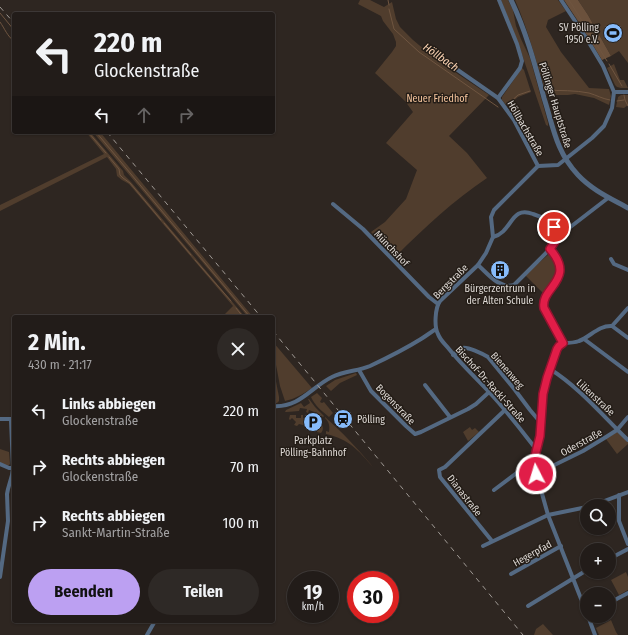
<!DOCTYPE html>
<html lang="de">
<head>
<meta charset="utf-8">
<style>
	:root { --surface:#221c19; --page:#2e2926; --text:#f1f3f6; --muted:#a2a1a2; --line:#3f3a38; --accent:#bca0f2 }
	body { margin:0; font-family:"Fira Sans Condensed",sans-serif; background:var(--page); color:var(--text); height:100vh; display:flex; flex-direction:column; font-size:15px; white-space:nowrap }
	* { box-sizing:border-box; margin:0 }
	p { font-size:13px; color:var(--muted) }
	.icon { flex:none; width:22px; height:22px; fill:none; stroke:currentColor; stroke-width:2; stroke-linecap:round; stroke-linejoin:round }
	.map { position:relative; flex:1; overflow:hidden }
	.drawer { position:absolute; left:12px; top:315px; width:263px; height:308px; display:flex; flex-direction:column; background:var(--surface); border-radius:4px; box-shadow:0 1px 3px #0004,0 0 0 1px var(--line) }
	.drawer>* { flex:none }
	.top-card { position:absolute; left:12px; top:12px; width:263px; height:122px; border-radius:4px; box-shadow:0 1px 3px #0004,0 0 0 1px var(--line); background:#221c19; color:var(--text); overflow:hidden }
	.buttons { position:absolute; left:580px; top:499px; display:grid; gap:8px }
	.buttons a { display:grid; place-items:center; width:36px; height:36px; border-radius:50%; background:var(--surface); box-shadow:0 1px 3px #0004,0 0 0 1px var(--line); font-size:20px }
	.speed { position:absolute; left:287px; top:571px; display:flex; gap:8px; font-size:20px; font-weight:700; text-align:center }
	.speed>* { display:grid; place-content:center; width:52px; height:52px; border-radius:50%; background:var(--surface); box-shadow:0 1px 3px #0004,0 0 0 1px var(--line); line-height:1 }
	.speed small { font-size:10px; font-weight:400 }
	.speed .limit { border:6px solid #d22; background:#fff; color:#111 }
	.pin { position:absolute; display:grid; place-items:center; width:34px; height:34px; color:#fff; margin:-17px; border:2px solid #fff; border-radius:50%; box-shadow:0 1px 4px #0007 }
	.me { position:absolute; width:44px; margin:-22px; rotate:355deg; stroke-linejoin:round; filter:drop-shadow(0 0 3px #0008) }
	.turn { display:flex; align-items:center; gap:14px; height:84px; padding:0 16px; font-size:18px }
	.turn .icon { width:52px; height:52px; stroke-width:2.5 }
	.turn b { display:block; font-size:28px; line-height:34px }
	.lanes { display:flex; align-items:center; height:38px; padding:0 16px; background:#0003; justify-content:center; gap:20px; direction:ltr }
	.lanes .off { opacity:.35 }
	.round { display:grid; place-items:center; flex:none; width:42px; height:42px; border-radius:21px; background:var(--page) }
	.headline { display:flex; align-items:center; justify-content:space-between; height:68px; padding:0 16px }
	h1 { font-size:24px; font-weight:700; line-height:30px }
	.button { display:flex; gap:8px; margin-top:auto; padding:8px 16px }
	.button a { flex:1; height:46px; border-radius:24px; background:var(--accent); color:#111; font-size:16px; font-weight:700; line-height:46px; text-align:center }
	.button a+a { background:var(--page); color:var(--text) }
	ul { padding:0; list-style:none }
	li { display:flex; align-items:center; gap:12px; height:56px; padding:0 16px }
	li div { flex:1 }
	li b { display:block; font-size:15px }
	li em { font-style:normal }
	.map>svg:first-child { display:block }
</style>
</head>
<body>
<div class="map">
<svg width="628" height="635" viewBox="0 0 628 635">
	<rect width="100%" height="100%" fill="#2e2621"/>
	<g fill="#503d2d">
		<path d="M360 0H370L384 7 392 2 396 19 400 27 413 40 437 60 489 95 449 136 467 153 487 178C453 201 424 228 395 257L371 232 385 222 406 199 417 170 386 143 413 112 405 101 375 73 392 52 396 46V42L393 34 383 21 381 16 358 4Z"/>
		<polygon points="501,0 508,0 513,10 516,26 521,39 530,58 548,123 548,126 546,125 517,40"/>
		<path d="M515 0H558L566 11 548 20 546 27 561 52 589 88 609 89 611 96 609 105 594 98 575 94 568 95H547C536 63 529 31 515 0Z"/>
		<polygon points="578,0 628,0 628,63 619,51 611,56 588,15"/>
		<polygon points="614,64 620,80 624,80 628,88 621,88 617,87 615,85 607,68"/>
		<polygon points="522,68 524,70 531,92 518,97 507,106 502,100 502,97"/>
		<polygon points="621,95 628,95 628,105 624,108 616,107 618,97"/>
		<polygon points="86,132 90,132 123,171 124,175 131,182 245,317 221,317 225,314 233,306 129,184 122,180 117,176 116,169 107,157 0,211 0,205 104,154"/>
		<path d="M93 132H100L253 317H248C197 255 145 194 93 132Z"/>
		<path d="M549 254C563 269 556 281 545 295L525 275Z"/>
		<path d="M273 342 312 388C303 394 295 399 285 401L280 386 273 349Z"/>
		<polygon points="273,366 279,397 279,401 277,403 273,403"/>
		<polygon points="356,373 357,375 340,383 331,391 326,386 335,380"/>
		<path d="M317 393 322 398 320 402 322 403 324 402 333 413 329 417C322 411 315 406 311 397Z"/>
		<polygon points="308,399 309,399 315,407 324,416 323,417 319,414 317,416 315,416 317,413 309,410 308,413 306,412 307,409 300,408 299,411 287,412 285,412 286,410 301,403 304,407 310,403"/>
		<path d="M290 415H296V418H301V415H303V418L310 420 312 418 314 419 312 421 319 426 321 423C323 426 324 430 321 433L317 432 318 429 309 427 308 430 306 429 307 426 299 424 297 426 294 425 296 422 292 418 290 420 289 419Z"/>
		<path d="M325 417C343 433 358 449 373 467 358 450 349 439 326 434V431L329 432C330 426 329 422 325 418Z"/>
		<polygon points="470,427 472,430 475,428 479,432 468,441 463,432"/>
		<polygon points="617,432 618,432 628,442 628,444 617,454 606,439"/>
		<polygon points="0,449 9,452 10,464 8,466 0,463"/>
		<polygon points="528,466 531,466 535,480 530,483 522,471"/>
		<polygon points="626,572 628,577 628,590 619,595 611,580"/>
		<polygon points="611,620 616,632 618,635 599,635 596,628"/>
		<polygon points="543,624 553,635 534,635 536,629"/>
	</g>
	<polygon fill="#6b513c" points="564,0 578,0 588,15 611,56 602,60 582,27"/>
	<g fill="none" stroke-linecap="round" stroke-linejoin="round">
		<g stroke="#6f5540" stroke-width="1">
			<polyline points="388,0 389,5"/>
			<polyline points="569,0 607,61"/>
			<polyline points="389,9 394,29 419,52 498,107"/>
			<polyline points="0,13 14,30"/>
			<path d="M0 22C5 29 7 36 14 41"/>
			<polyline points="609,64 622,86"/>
			<path d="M547 90C560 91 575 90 589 93 596 95 603 99 610 100"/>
			<polyline points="624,95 625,100 628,106"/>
			<polyline points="617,101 624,100"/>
			<polyline points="508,104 518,95 530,91"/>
			<polyline points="88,132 106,153"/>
			<polyline points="96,132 250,317"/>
			<polyline points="109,157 119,169 120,175 123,178 130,183 161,220"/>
			<polyline points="164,223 191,255"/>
			<polyline points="195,260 231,301"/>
			<polyline points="236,308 243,317"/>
			<polyline points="273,344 274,346"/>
		</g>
		<g stroke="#546982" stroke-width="4">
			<polyline points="439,57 498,98 514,120 538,166"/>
			<polyline points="614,92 628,92"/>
			<polyline points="498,98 520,68 522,61 517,44 499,0"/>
			<polyline points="333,204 363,229 429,297 438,304"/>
			<path d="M493 237C513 232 510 205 533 214 548 219 551 222 560 235"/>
			<path d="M550 249C577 279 540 287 544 308L563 343"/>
			<polyline points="611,259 614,264 628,270"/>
			<path d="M478 265C488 274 499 289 514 285L550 249 560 235 608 198"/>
			<polyline points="612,326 628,338"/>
			<polyline points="584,339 628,372"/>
			<path d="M453 355C456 353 459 349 462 348 467 346 483 354 488 357L515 390 530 410 541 423"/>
			<path d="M550 369C580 388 603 416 628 440"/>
			<polyline points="359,370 371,391 406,426 415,434 421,432 468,409 476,404 489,392"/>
			<polyline points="425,385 450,417"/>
			<path d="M273 406C300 408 311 387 332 377 344 371 358 371 370 366 387 358 405 349 421 339 426 336 431 332 436 329"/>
			<polyline points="0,419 14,419"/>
			<path d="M536 449C521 430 506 410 489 392 476 378 461 364 449 349 445 344 440 340 438 334 434 327 435 308 440 301L478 265 486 253 493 237 491 217 494 210 538 166 558 165 592 138 604 126 612 108 614 92 603 66 585 36 561 0"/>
			<polyline points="0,464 9,468 13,468"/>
			<polyline points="536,474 583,451 606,437 617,430 628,417"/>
			<polyline points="494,490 534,460"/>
			<polyline points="619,495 619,521 628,544"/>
			<polyline points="591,506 628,492"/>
			<polyline points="492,541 440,477 439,470 445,467 505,410"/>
			<polyline points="483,546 548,515 587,507"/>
			<polyline points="609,559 628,549"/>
			<polyline points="511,574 561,546"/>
			<polyline points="0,577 8,521 7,494 8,489 12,475 13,468 11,420"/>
			<polyline points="609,603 628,593"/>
			<polyline points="528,606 587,570"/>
			<path d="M587 614 548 515 534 465 535 454 540 436 543 394 545 385 557 349 563 343C568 343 574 343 579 341 590 337 599 325 612 326L628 308"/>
			<polyline points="588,616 595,635"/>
			<polyline points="147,635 155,621"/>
		</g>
		<path stroke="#546982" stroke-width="5" d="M511 0C526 31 535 65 544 98 553 126 556 152 578 175 592 190 610 198 628 208"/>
		<g stroke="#9f9994" stroke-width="1" stroke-dasharray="5 5" stroke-linecap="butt">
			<polyline points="0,7 14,23"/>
			<polyline points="107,132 261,317"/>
			<polyline points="273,331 523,635"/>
		</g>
	</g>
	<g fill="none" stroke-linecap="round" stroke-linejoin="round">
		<g stroke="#92132f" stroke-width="10">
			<path id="route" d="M536 474 534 465V460L540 436 543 394 547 378 557 349 559 346 563 343 544 308C540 287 577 280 550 249L557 238 560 235 554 227"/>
		</g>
		<use href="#route" stroke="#e11d48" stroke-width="7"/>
	</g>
	<defs>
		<g id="stadium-disc" transform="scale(1)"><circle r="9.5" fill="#86bbfb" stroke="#241d17"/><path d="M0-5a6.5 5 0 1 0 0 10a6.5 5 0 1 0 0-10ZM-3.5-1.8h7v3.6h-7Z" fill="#111"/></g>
		<g id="building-disc" transform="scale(1)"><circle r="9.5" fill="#86bbfb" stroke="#241d17"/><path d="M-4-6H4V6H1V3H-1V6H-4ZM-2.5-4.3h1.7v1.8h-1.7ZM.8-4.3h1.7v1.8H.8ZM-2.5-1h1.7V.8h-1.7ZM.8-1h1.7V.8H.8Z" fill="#111"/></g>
		<g id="station-disc" transform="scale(1)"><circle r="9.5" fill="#86bbfb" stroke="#241d17"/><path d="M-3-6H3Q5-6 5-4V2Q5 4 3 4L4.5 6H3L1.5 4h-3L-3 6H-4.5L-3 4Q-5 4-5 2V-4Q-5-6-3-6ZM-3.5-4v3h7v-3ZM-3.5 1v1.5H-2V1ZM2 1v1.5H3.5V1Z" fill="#111"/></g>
		<g id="parking-disc" transform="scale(1)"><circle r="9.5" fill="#86bbfb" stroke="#241d17"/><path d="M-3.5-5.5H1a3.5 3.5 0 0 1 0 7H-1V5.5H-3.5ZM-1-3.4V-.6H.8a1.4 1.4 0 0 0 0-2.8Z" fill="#111"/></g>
	</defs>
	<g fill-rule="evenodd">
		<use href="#stadium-disc" x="613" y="33"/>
		<use href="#building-disc" x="500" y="270"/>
		<use href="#station-disc" x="343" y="419"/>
		<use href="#parking-disc" x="313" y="422"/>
	</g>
	<g text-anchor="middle" stroke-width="3" stroke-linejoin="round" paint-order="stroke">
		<g font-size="10" fill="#dfdad6" stroke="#241d17">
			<text x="599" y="31" text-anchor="end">SV Pölling<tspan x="599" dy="12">1950 e.V.</tspan></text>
			<text x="500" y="292">Bürgerzentrum in<tspan x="500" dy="12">der Alten Schule</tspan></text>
			<text x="357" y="423" text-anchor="start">Pölling</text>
			<text x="313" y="444">Parkplatz<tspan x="313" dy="12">Pölling-Bahnhof</tspan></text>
		</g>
		<g font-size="10" fill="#f7c69e" stroke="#241d17">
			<text x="437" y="102">Neuer Friedhof</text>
		</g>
		<g font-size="10" fill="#dfdad6" stroke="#241d17">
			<text transform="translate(556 105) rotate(73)" y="4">Pöllinger Hauptstraße</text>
			<text transform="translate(526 128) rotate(60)" y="4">Höllbachstraße</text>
			<text transform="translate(392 248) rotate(46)" y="4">Münchshof</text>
			<text transform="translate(450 281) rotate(-45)" y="4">Bergstraße</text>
			<text transform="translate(508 370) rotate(49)" y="4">Bienenweg</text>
			<text transform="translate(491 384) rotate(48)" y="4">Bischof-Dr.-Rackl-Straße</text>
			<text transform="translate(596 397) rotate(43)" y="4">Lilienstraße</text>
			<text transform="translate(396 404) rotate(46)" y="4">Bogenstraße</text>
			<text transform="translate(581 442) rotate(-29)" y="4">Oderstraße</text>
			<text transform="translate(465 495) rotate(52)" y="4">Dianastraße</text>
			<text transform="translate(532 553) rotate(-29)" y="4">Hegerpfad</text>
		</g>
		<g font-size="11" font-style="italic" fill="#fbd3b3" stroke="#241d17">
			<text transform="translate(441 57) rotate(35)" y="4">Höllbach</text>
		</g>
	</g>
</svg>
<div class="buttons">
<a><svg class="icon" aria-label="search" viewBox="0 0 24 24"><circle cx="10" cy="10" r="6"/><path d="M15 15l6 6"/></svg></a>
<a>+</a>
<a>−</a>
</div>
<div class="speed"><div>19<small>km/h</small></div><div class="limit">30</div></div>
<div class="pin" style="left:554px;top:227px;background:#d93025"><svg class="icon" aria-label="arrive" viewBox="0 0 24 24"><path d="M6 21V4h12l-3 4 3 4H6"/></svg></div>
<svg class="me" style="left:536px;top:474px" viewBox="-20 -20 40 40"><circle r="17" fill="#e11d48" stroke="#fff" stroke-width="3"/><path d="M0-11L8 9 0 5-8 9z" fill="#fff"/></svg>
<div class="top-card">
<div class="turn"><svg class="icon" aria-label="left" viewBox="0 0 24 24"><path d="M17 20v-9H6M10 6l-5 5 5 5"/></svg><div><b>220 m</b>Glockenstraße</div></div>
<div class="lanes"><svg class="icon" aria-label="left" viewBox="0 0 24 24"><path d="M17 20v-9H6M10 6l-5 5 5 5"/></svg><svg class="icon off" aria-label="ahead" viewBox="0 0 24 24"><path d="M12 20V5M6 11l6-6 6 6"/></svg><svg class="icon off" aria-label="right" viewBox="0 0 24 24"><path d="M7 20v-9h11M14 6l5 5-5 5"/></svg></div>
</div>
<section class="drawer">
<div class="headline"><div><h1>2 Min.</h1><p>430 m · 21:17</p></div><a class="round"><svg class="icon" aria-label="close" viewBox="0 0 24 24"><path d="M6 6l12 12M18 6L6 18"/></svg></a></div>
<ul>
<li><svg class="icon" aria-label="left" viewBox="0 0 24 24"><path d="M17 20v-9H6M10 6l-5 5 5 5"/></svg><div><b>Links abbiegen</b><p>Glockenstraße</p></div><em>220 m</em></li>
<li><svg class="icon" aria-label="right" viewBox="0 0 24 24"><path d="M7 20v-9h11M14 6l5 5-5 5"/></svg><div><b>Rechts abbiegen</b><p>Glockenstraße</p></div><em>70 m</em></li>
<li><svg class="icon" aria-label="right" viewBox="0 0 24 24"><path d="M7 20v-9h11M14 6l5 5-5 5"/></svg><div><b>Rechts abbiegen</b><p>Sankt-Martin-Straße</p></div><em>100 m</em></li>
</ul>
<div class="button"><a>Beenden</a><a>Teilen</a></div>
</section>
</div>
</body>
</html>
